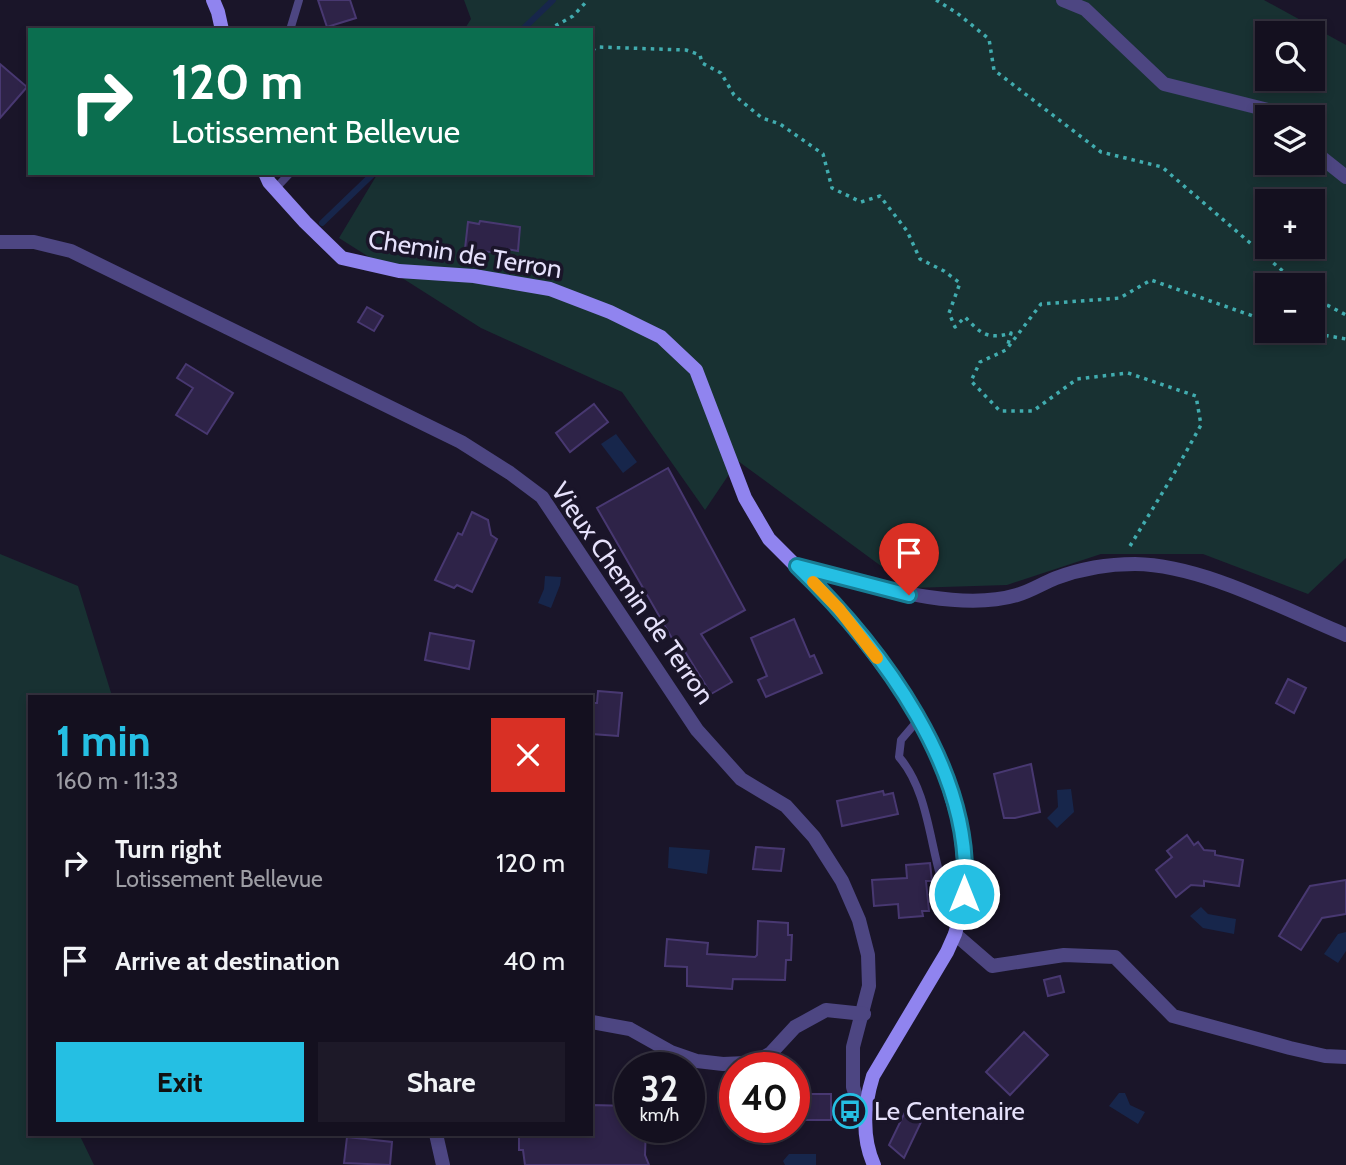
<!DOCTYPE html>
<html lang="en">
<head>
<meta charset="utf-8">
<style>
	:root { --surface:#14101f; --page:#1d1928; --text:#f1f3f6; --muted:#9d9da4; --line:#33303d; --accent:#25bfe3 }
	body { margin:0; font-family:Cabin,sans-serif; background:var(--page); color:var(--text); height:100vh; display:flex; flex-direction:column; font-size:26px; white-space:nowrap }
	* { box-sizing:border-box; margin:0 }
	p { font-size:23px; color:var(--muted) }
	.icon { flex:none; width:38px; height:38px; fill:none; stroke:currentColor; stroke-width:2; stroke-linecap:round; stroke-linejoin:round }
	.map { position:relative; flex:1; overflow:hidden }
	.sheet { position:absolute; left:28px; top:695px; width:565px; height:441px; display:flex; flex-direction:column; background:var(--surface); border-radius:0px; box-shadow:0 4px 10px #0003,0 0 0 2px var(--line) }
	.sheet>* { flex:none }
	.top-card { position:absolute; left:28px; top:28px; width:565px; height:147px; border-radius:0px; box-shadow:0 4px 10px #0003,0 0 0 2px var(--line); background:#0b6e4f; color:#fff; overflow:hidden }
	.buttons { position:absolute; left:1255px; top:21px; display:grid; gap:14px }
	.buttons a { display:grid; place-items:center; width:70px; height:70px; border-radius:0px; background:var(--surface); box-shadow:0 4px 10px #0003,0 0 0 2px var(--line); font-size:35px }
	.speed { position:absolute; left:614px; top:1052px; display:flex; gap:14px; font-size:35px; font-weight:700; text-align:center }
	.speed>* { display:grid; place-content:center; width:91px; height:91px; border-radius:50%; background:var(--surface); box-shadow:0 4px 10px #0003,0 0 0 2px var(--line); line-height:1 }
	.speed small { font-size:18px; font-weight:400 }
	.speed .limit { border:10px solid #d22; background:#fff; color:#111 }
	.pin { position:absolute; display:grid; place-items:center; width:60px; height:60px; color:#fff; margin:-72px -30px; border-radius:50% 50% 50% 0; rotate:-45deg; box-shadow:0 0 7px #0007 }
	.pin .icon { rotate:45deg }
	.me { position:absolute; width:77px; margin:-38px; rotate:0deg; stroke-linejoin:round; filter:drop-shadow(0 0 5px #0008) }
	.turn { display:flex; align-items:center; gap:24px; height:147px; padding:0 28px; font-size:32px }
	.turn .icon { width:91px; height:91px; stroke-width:2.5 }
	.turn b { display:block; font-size:49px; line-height:60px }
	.round { display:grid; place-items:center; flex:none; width:74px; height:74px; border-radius:0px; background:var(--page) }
	.overview { display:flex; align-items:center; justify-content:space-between; height:119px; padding:0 28px }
	h1 { font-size:42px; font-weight:700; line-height:52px; color:var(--accent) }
	.primary-button { display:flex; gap:14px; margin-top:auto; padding:14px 28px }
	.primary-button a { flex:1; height:80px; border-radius:0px; background:var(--accent); color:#111; font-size:28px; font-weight:700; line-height:80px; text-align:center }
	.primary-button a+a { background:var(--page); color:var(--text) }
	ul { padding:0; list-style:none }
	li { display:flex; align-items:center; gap:21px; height:98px; padding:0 28px }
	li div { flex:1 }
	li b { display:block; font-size:26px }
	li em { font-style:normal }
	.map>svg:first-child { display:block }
</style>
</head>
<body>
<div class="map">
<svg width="1346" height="1165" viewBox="0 0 1346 1165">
	<rect width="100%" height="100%" fill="#1a1529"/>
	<g fill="#183132" fill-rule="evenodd">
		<path d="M464 0H1264L1346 45V558L1308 594 1203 554H1101L1007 585 911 588 738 461 705 510 622 392 481 328 339 238 378 173H592V30H464L471 19ZM1267 33H1312V79H1267ZM1267 117H1312V163H1267ZM1267 201H1312V247H1267ZM1267 285H1312V331H1267Z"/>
		<polygon points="0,554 78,586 112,696 30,696 30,1134 79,1134 94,1165 0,1165"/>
	</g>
	<g fill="#17264b">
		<polygon points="616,434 637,462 623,473 601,444"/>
		<polygon points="545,576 561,577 560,585 551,608 538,603 544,589"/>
		<polygon points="1071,789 1074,812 1057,828 1047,818 1058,807 1057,790"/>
		<polygon points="669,847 710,850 707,874 668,868"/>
		<polygon points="1201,907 1208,914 1236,919 1234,934 1203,928 1190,916"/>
		<polygon points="1346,932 1346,951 1338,963 1324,954 1338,934"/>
		<polygon points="1119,1093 1125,1093 1130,1105 1145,1112 1138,1124 1109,1106"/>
		<polygon points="789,1154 816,1154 816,1165 785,1165 783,1161"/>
	</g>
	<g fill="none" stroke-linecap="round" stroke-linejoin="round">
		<g stroke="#17264b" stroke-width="6">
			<polyline points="522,30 553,0"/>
			<polyline points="322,223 374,173"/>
		</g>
	</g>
	<g fill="#2e2348" stroke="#483871" stroke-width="2">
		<polygon points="318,0 350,0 356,18 327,27"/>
		<polygon points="0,64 27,87 0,118"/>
		<polygon points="480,221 520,227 518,251 507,249 506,254 465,249 468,222 479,224"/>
		<polygon points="367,307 383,316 374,331 358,322"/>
		<polygon points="186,364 233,393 207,434 176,415 193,388 177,378"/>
		<polygon points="594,404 608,422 570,452 556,433"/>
		<polygon points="668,468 745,610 701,634 732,682 711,694 681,645 677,647 597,508"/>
		<polygon points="472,512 488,520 491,535 497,539 472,592 457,585 454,588 435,580 458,533 462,535"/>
		<polygon points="794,619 810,657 814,655 822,673 766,697 758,680 767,676 751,638"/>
		<polygon points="430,633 474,641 469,669 425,660"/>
		<polygon points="1288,679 1306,688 1294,713 1276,703"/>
		<polygon points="598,691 622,693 618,736 592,734 592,703 597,703"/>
		<polygon points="1031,764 1040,812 1015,818 1004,818 994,774"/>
		<polygon points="883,791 884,795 893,793 898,814 842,826 837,801"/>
		<polygon points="1187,835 1194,845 1198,842 1204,850 1215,851 1215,855 1243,860 1239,886 1204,881 1204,886 1191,885 1176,897 1156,870 1172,857 1167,851"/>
		<polygon points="756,847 784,849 781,871 753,869"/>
		<polygon points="930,863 932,881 926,881 929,911 922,911 923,916 899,918 898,904 874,906 872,880 907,878 906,865"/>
		<polygon points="1346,880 1346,914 1322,918 1301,950 1279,936 1310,886"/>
		<polygon points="758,921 788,923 788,935 792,935 791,960 786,960 785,980 733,979 732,989 687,986 687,967 665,966 667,939 708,943 707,954 755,957 757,955"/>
		<polygon points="1060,976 1064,992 1048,996 1044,980"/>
		<polygon points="1024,1032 1048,1055 1010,1095 986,1072"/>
		<rect x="794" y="1094" width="37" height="26"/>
		<polygon points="592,1105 630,1106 630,1127 646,1127 645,1155 649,1165 525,1165 523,1150 519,1150 519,1134 592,1134"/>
		<polygon points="905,1112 922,1120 904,1158 889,1145"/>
		<polygon points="347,1137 392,1142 390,1165 344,1163"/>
	</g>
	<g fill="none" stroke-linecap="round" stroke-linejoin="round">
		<g stroke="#41acaf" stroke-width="3.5" stroke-dasharray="3.5 5" stroke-linecap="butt">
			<polyline points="936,0 957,13 989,39 994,70 1101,152 1162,167 1299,285"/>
			<polyline points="548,30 573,16 588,0"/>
			<path d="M592 50 598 47 686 50 700 55 702 63 721 73 734 95 762 118 780 124 823 154 832 188 861 202 880 196 907 231 920 259 944 271 960 283 949 313 955 327 965 317C981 334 988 340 1011 333L1007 348"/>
			<polyline points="1312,297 1346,315"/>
			<polyline points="1300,331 1346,339"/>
			<polyline points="1130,546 1172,477 1201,425 1196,396 1128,373 1077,379 1033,411 1000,411 971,381 980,362 1006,350 1041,304 1120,298 1151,280 1267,321"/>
		</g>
		<g stroke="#4d4682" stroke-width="8">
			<polyline points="290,30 299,0"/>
			<polyline points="275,189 290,173"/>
			<path d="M919 719 901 740 899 757C926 788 929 836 940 875"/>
		</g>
		<g stroke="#4d4682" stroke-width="14">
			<polyline points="1063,0 1085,9 1164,84 1268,110 1276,117"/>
			<polyline points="1312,150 1346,177"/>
			<polyline points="0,242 34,242 71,251 461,442 510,473 542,497 697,730 741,779 786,806 814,837 842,881 859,920 868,955 869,986 853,1047 853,1087 864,1120"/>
			<path d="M797 566C860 581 954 614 1017 595 1031 591 1043 583 1056 578 1080 569 1109 564 1135 564 1203 565 1283 609 1346 635"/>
			<polyline points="955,934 992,966 1064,955 1115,957 1173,1016 1290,1048 1325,1056 1346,1057"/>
			<polyline points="592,1022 630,1029 671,1052 697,1061 723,1064 746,1063 759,1060 771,1053 795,1027 826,1010 864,1014"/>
			<polyline points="436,1134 443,1165"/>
		</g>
		<g stroke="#9084ef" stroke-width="14">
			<polyline points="213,0 218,12 222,30"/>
			<path d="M265 173 269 182 305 222 342 258 399 271 474 276 550 289 610 312 661 337 696 370 745 498 769 539 839 609 903 692 929 735 942 765 960 826 965 880 962 908 955 934 947 952 873 1076C864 1105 861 1136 874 1165"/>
		</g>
	</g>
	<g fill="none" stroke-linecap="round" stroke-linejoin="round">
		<g stroke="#187c94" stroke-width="18">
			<path id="route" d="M909 595 797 566C880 646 976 772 964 894"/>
		</g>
		<use href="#route" stroke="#25bfe3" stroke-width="12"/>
		<polyline stroke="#f59e0b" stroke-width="12" points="813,582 839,609 877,658"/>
	</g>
	<defs>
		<g id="bus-ring" transform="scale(1.75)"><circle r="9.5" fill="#1a1529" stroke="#25bfe3" stroke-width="1.5"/><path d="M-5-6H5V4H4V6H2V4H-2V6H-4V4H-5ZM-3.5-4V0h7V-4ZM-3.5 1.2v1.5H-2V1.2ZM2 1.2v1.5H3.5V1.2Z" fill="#25bfe3"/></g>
	</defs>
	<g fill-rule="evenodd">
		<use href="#bus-ring" x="850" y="1111"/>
	</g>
	<g text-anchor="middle" stroke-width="7" stroke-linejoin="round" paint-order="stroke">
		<g font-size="26" fill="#e6e1fb" stroke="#1a1529">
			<text transform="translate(465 254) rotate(9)" y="9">Chemin de Terron</text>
			<text transform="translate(633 593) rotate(55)" y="9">Vieux Chemin de Terron</text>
		</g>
		<g font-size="26" fill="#e6e1fb" stroke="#1a1529" text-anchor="start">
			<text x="874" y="1120">Le Centenaire</text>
		</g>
	</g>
</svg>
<div class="buttons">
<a><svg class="icon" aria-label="search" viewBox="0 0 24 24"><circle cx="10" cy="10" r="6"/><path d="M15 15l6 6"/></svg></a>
<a><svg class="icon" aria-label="layers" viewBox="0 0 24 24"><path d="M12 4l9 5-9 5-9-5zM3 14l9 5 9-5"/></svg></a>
<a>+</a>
<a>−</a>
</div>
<div class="speed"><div>32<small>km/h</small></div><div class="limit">40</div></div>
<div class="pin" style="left:909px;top:595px;background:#d93025"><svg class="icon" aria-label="arrive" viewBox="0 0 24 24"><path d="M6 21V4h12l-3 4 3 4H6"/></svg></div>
<svg class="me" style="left:964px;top:894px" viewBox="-20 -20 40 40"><circle r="17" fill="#25bfe3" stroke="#fff" stroke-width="3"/><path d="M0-11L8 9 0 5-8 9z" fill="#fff"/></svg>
<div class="top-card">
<div class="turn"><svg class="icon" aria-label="right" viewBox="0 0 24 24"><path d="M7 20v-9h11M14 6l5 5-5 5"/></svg><div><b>120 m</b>Lotissement Bellevue</div></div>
</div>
<section class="sheet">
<div class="overview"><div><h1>1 min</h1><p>160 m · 11:33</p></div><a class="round" style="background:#d93025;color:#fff"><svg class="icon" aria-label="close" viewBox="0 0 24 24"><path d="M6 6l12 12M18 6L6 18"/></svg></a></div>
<ul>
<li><svg class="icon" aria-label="right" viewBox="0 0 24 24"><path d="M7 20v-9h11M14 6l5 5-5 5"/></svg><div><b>Turn right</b><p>Lotissement Bellevue</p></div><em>120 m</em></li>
<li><svg class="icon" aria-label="arrive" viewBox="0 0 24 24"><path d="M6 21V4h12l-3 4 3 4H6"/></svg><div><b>Arrive at destination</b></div><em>40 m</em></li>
</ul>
<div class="primary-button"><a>Exit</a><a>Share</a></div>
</section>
</div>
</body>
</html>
